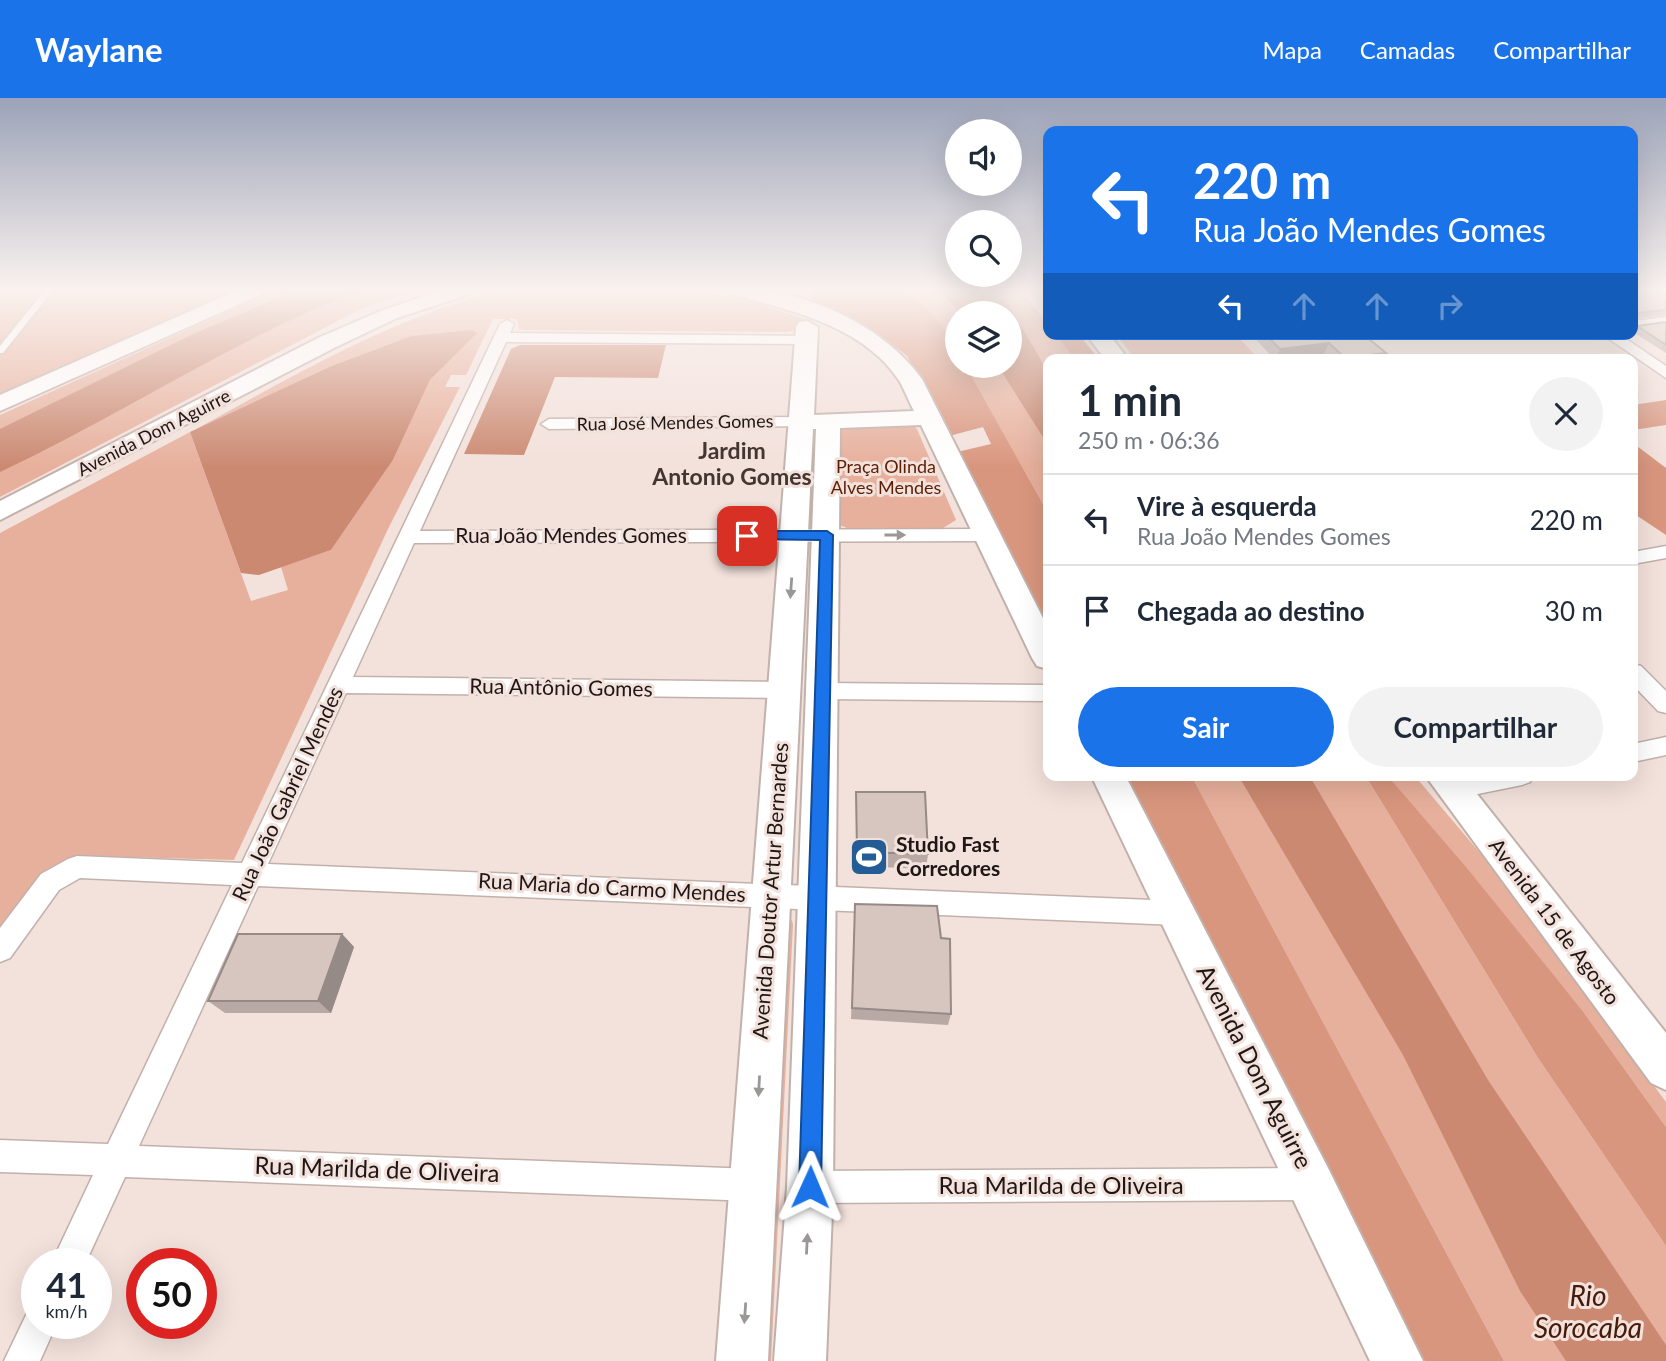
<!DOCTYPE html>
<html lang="pt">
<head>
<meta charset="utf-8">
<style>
	:root { --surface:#fff; --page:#f2f2f3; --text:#1f2937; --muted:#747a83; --line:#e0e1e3; --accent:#1a73e8 }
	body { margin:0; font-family:Lato,sans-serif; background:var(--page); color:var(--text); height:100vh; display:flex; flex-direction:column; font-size:26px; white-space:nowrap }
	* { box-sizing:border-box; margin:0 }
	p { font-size:23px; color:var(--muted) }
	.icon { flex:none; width:38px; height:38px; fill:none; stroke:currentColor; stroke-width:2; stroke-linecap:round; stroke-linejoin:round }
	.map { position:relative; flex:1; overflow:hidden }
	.details { position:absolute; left:1043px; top:256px; width:595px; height:427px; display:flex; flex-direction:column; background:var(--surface); border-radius:14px; box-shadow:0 7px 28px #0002 }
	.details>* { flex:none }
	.top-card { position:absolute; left:1043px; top:28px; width:595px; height:214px; border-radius:14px; box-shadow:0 7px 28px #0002; background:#1a73e8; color:#fff; overflow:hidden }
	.controls { position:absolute; left:945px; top:21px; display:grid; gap:14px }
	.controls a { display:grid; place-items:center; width:77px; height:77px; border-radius:50%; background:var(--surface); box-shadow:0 7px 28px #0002; font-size:35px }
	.speed { position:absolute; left:21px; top:1150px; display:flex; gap:14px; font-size:35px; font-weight:700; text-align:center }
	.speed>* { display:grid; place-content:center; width:91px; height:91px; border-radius:50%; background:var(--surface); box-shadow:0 7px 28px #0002; line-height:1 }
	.speed small { font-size:18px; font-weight:400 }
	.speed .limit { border:10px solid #d22; background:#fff; color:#111 }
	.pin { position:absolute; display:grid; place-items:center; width:60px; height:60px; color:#fff; margin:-30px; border-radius:14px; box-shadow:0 4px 10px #0006 }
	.me { position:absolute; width:77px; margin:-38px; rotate:1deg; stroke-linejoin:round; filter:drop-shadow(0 0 5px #0008) }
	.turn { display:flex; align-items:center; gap:24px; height:147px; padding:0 35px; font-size:32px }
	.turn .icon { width:91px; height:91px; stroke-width:2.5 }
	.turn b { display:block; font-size:49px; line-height:60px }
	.lanes { display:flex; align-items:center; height:66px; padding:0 35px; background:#0003; justify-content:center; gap:35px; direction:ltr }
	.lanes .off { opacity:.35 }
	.round { display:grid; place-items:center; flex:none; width:74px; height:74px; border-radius:37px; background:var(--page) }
	.overview { display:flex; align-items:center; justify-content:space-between; height:119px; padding:0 35px }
	h1 { font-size:42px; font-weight:700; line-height:52px }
	.cta { display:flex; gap:14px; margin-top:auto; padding:14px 35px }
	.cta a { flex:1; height:80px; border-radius:42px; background:var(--accent); color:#fff; font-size:28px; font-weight:700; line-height:80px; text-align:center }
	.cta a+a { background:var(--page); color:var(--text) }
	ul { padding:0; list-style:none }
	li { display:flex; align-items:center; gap:21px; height:91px; padding:0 35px; border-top:2px solid var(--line) }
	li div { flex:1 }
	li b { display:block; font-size:26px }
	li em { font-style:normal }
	header { display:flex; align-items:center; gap:42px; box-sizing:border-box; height:98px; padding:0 35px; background:var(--accent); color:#fff }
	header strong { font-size:33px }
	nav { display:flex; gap:38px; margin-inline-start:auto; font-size:24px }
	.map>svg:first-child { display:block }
</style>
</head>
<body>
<header>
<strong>Waylane</strong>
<nav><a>Mapa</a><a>Camadas</a><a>Compartilhar</a></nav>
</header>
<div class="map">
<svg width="1666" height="1263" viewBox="0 0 1666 1263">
	<rect width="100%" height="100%" fill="#f3e1db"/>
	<g fill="#e7b09c">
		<polygon points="0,192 240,192 0,299"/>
		<polygon points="275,192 418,192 363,210 0,399 0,317"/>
		<path d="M502 192H696L756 205 805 221 793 233 785 234 524 232 519 231 517 221H493L466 277H451L445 289H460L388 431 234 762 90 758 47 771 0 833V435L190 334 251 503 288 492 281 469 331 452 393 362 430 282 476 235 411 238 329 269 191 334C291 279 390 220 502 192Z"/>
		<path d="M894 192H1020L1048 226V236H1056L1074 261H1048V415L966 268H1010V215H957V254C943 230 923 199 894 192Z"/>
		<polygon points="1116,236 1235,236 1259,261 1135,261"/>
		<polygon points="910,324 917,331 956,422 943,430 849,431 840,427 838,334 843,328"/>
		<polygon points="1191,677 1365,677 1538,960 1666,1148 1666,1263 1504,1263"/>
		<polygon points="1387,677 1414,677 1491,768 1666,1004 1666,1029 1582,912"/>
		<polygon points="783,817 790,818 793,826 771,1263 752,1263"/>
	</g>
	<g fill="#d9967e">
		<path d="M813 192H894C923 199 957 237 957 268H966L1048 415V528L957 354 991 346 983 329 949 338 907 258 880 237 840 215 816 207 809 196Z"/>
		<polygon points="1056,236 1078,236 1099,261 1074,261"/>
		<polygon points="1666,302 1666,327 1633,332 1633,307"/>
		<polygon points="1633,345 1666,370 1666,437 1633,415"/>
		<polygon points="1126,677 1191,677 1504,1263 1418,1263 1274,965"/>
		<polygon points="1365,677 1387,677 1466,769 1582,912 1666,1029 1666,1148 1538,960"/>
	</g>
	<g fill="#cb8971">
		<path d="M297 192H361C235 240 122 317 0 374V331L193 236Z"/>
		<polygon points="939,192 993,192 1011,211 1048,274 1048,347 998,268 1010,268 1010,215 960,215"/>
		<polygon points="472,232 477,235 430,282 393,362 331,452 259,477 241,475 190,334 329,269 411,238"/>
		<polygon points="520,247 666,247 658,280 555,279 524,357 464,356 511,251"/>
		<polygon points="1238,677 1309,677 1488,982 1666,1247 1666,1263 1566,1263 1520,1193 1403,957"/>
	</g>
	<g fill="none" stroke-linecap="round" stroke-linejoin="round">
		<g stroke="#c2b1ab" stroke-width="4">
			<polygon id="service" points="45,192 53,192 3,255 0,255 0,248"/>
		</g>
		<g stroke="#c2b1ab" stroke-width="3">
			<g id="minor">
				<polygon points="1666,219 1666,227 1633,231 1633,223"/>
				<polygon points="507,222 514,226 510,235 807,238 814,242 807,246 506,244 420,433 986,431 995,437 986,443 414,445 353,579 784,584 792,586 795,592 792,598 784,600 346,595 268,766 1177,803 1186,807 1190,815 1186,823 1177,827 258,788 139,1048 753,1071 764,1076 769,1087 764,1098 753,1103 125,1079 85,1166 51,1166 93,1077 0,1074 0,1042 108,1046 232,787 80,780 59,792 10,860 0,864 0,830 41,776 68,761 77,758 242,765 500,226"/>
				<polygon points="1602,236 1619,236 1666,268 1666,280"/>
				<polygon points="801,319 807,320 807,328 549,331 541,326 549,321"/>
				<polygon points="1666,448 1666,460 1633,466 1633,454"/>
				<polygon points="1633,566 1641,568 1666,593 1666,615 1658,613 1633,587"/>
				<polygon points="822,585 1048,587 1048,603 822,601 814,599 811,593 814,587"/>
				<polygon points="1666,639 1666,657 1633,664 1633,646"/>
				<polygon points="1473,677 1534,677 1530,684 1522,687 1453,701 1445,698 1441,691 1445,684"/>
				<polygon points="1312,1070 1323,1075 1328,1086 1323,1097 1312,1102 810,1105 799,1100 794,1089 799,1078 810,1073"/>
				<polygon points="37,1209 37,1225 57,1225 40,1263 4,1263 28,1213"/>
			</g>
		</g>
		<g stroke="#c2b1ab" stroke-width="4">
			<g id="secondary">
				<polygon points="238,192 265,192 262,196 0,313 0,297"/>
				<polygon points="443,192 473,192 470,196 397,220 336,249 0,422 0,403 320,239 383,212"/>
				<path d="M726 192C738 192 752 190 764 192 821 200 888 233 922 281L1048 530V571L1037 568 1032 560 921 327 840 330 833 1089 826 1263H774L787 1089 816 331H813L768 1263H716L796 229 799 224 807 223 818 229 814 317 914 313C909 304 905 293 900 284 865 228 788 211 729 196Z"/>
				<polygon points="1086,236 1109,236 1128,261 1105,261"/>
				<polygon points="1091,677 1125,677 1328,1070 1423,1263 1370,1263"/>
				<polygon points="1425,677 1462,677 1666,935 1666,992 1651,985"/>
			</g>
		</g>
		<use href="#service" fill="#fff" fill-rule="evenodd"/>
		<use href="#minor" fill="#fff" fill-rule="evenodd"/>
		<use href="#secondary" fill="#fff" fill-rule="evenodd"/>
	</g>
	<g fill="#b9a9a4">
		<polygon points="1633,192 1666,192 1666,217 1636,220 1635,226 1633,229"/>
		<polygon points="1666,224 1666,255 1633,234 1637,228"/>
		<polygon points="1251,236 1363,236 1386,255 1383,261 1329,261 1324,256 1274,261"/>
		<polygon points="856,694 928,756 926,771 856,768"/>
		<polygon points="855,806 941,840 951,916 948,927 851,921"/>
		<polygon points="342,836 354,849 331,915 225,915 208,903"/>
	</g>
	<g fill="#968a86">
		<polygon points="1329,245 1324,256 1276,261 1280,251"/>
		<polygon points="1386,255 1383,261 1344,261 1345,260"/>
		<polygon points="342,836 354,849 331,915 318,903"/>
	</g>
	<g fill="#d7c5bf" stroke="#968a86" stroke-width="2">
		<polygon points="1633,192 1666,192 1666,212 1637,215 1635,226 1633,225"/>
		<polygon points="1666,224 1666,247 1637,228"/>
		<polygon points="1265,236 1363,236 1386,255 1345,260 1329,245 1280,251"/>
		<polygon points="856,694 925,694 928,756 857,754"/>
		<polygon points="855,806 937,808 941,840 950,841 951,916 852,910"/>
		<polygon points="238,836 342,836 318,903 208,903"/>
	</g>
	<defs><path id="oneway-solid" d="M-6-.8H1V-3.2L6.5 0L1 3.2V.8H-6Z" transform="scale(1.75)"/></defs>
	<g fill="#9a9796">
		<use href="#oneway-solid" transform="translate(895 437)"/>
		<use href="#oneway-solid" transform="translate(791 490) rotate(94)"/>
		<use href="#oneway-solid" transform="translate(759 988) rotate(93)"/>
		<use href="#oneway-solid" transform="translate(807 1146) rotate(-87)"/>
		<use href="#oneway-solid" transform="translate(745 1215) rotate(94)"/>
	</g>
	<linearGradient id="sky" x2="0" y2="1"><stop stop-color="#9ca3b8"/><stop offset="0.52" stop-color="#faf2ef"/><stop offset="1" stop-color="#faf2ef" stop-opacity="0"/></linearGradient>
	<rect width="1666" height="369" fill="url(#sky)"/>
	<polygon fill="#1a73e8" stroke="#114b97" stroke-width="2" points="747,433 827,433 833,437 821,1089 818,1097 810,1100 802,1097 799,1089 820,442 742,441 742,434"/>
	<defs>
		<g id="stadium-square" transform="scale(2.0125)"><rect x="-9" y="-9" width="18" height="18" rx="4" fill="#245d95" stroke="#f3e1db"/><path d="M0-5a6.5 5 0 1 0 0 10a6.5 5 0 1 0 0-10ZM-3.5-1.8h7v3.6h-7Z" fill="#fff"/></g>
	</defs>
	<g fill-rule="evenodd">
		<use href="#stadium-square" x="869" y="759"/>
	</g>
	<g text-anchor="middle" stroke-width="6" stroke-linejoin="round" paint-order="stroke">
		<g font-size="18" fill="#1e1715" stroke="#f3e1db">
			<text transform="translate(675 325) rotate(-1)" y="6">Rua José Mendes Gomes</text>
			<text transform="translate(154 335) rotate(-27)" y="6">Avenida Dom Aguirre</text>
		</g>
		<g font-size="18" fill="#5a1e04" stroke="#f3e1db">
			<text x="886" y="375">Praça Olinda<tspan x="886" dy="21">Alves Mendes</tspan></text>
		</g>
		<g font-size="21" fill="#1e1715" stroke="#f3e1db">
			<text x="571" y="445">Rua João Mendes Gomes</text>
			<text transform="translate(561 590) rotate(1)" y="7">Rua Antônio Gomes</text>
			<text transform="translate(288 696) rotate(-65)" y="7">Rua João Gabriel Mendes</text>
			<text transform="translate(612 790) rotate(3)" y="7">Rua Maria do Carmo Mendes</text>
			<text transform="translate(771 793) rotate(-86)" y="7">Avenida Doutor Artur Bernardes</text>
			<text transform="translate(1554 824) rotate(53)" y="7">Avenida 15 de Agosto</text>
		</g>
		<g font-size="21" font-weight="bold" fill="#1e1715" stroke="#f3e1db" text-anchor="start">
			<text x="896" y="754">Studio Fast<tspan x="896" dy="24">Corredores</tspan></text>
		</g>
		<g font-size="23" font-weight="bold" fill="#433530" stroke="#f3e1db">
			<text x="732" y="361">Jardim<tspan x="732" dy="26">Antonio Gomes</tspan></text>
		</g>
		<g font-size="24" fill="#1e1715" stroke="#f3e1db">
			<text transform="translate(1254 969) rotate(63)" y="8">Avenida Dom Aguirre</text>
			<text transform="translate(377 1072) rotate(2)" y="8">Rua Marilda de Oliveira</text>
			<text x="1061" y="1096">Rua Marilda de Oliveira</text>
		</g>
		<g font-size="28" font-style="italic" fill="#461b0a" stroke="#f3e1db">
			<text x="1588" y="1208">Rio<tspan x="1588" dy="32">Sorocaba</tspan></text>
		</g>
	</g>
</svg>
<div class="controls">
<a><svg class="icon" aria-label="sound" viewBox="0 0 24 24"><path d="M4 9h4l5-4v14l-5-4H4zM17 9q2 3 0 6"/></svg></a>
<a><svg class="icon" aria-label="search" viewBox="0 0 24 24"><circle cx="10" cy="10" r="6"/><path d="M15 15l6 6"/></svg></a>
<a><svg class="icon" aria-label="layers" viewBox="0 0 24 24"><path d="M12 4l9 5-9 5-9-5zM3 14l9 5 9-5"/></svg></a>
</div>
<div class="speed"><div>41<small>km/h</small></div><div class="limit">50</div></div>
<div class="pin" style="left:747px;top:438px;background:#d93025"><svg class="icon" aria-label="arrive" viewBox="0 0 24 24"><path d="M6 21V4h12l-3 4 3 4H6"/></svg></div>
<svg class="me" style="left:810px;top:1089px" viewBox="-20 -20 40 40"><path d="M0-17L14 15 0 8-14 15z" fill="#1a73e8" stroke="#fff" stroke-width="4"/></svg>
<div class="top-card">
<div class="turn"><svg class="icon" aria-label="left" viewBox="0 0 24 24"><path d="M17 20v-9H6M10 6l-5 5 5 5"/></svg><div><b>220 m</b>Rua João Mendes Gomes</div></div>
<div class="lanes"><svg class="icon" aria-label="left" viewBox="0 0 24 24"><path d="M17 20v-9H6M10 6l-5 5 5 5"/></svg><svg class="icon off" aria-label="ahead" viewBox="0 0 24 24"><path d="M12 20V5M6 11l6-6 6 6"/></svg><svg class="icon off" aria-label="ahead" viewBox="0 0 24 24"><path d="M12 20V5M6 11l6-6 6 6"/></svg><svg class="icon off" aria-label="right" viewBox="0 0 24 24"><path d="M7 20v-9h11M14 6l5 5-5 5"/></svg></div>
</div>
<section class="details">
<div class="overview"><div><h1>1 min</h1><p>250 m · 06:36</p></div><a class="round"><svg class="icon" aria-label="close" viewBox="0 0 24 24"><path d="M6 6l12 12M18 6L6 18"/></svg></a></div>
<ul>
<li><svg class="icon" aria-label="left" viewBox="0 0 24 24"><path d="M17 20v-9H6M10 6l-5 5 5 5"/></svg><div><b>Vire à esquerda</b><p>Rua João Mendes Gomes</p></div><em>220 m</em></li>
<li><svg class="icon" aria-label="arrive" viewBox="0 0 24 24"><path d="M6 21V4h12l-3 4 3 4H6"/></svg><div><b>Chegada ao destino</b></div><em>30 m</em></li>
</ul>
<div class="cta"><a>Sair</a><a>Compartilhar</a></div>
</section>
</div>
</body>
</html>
